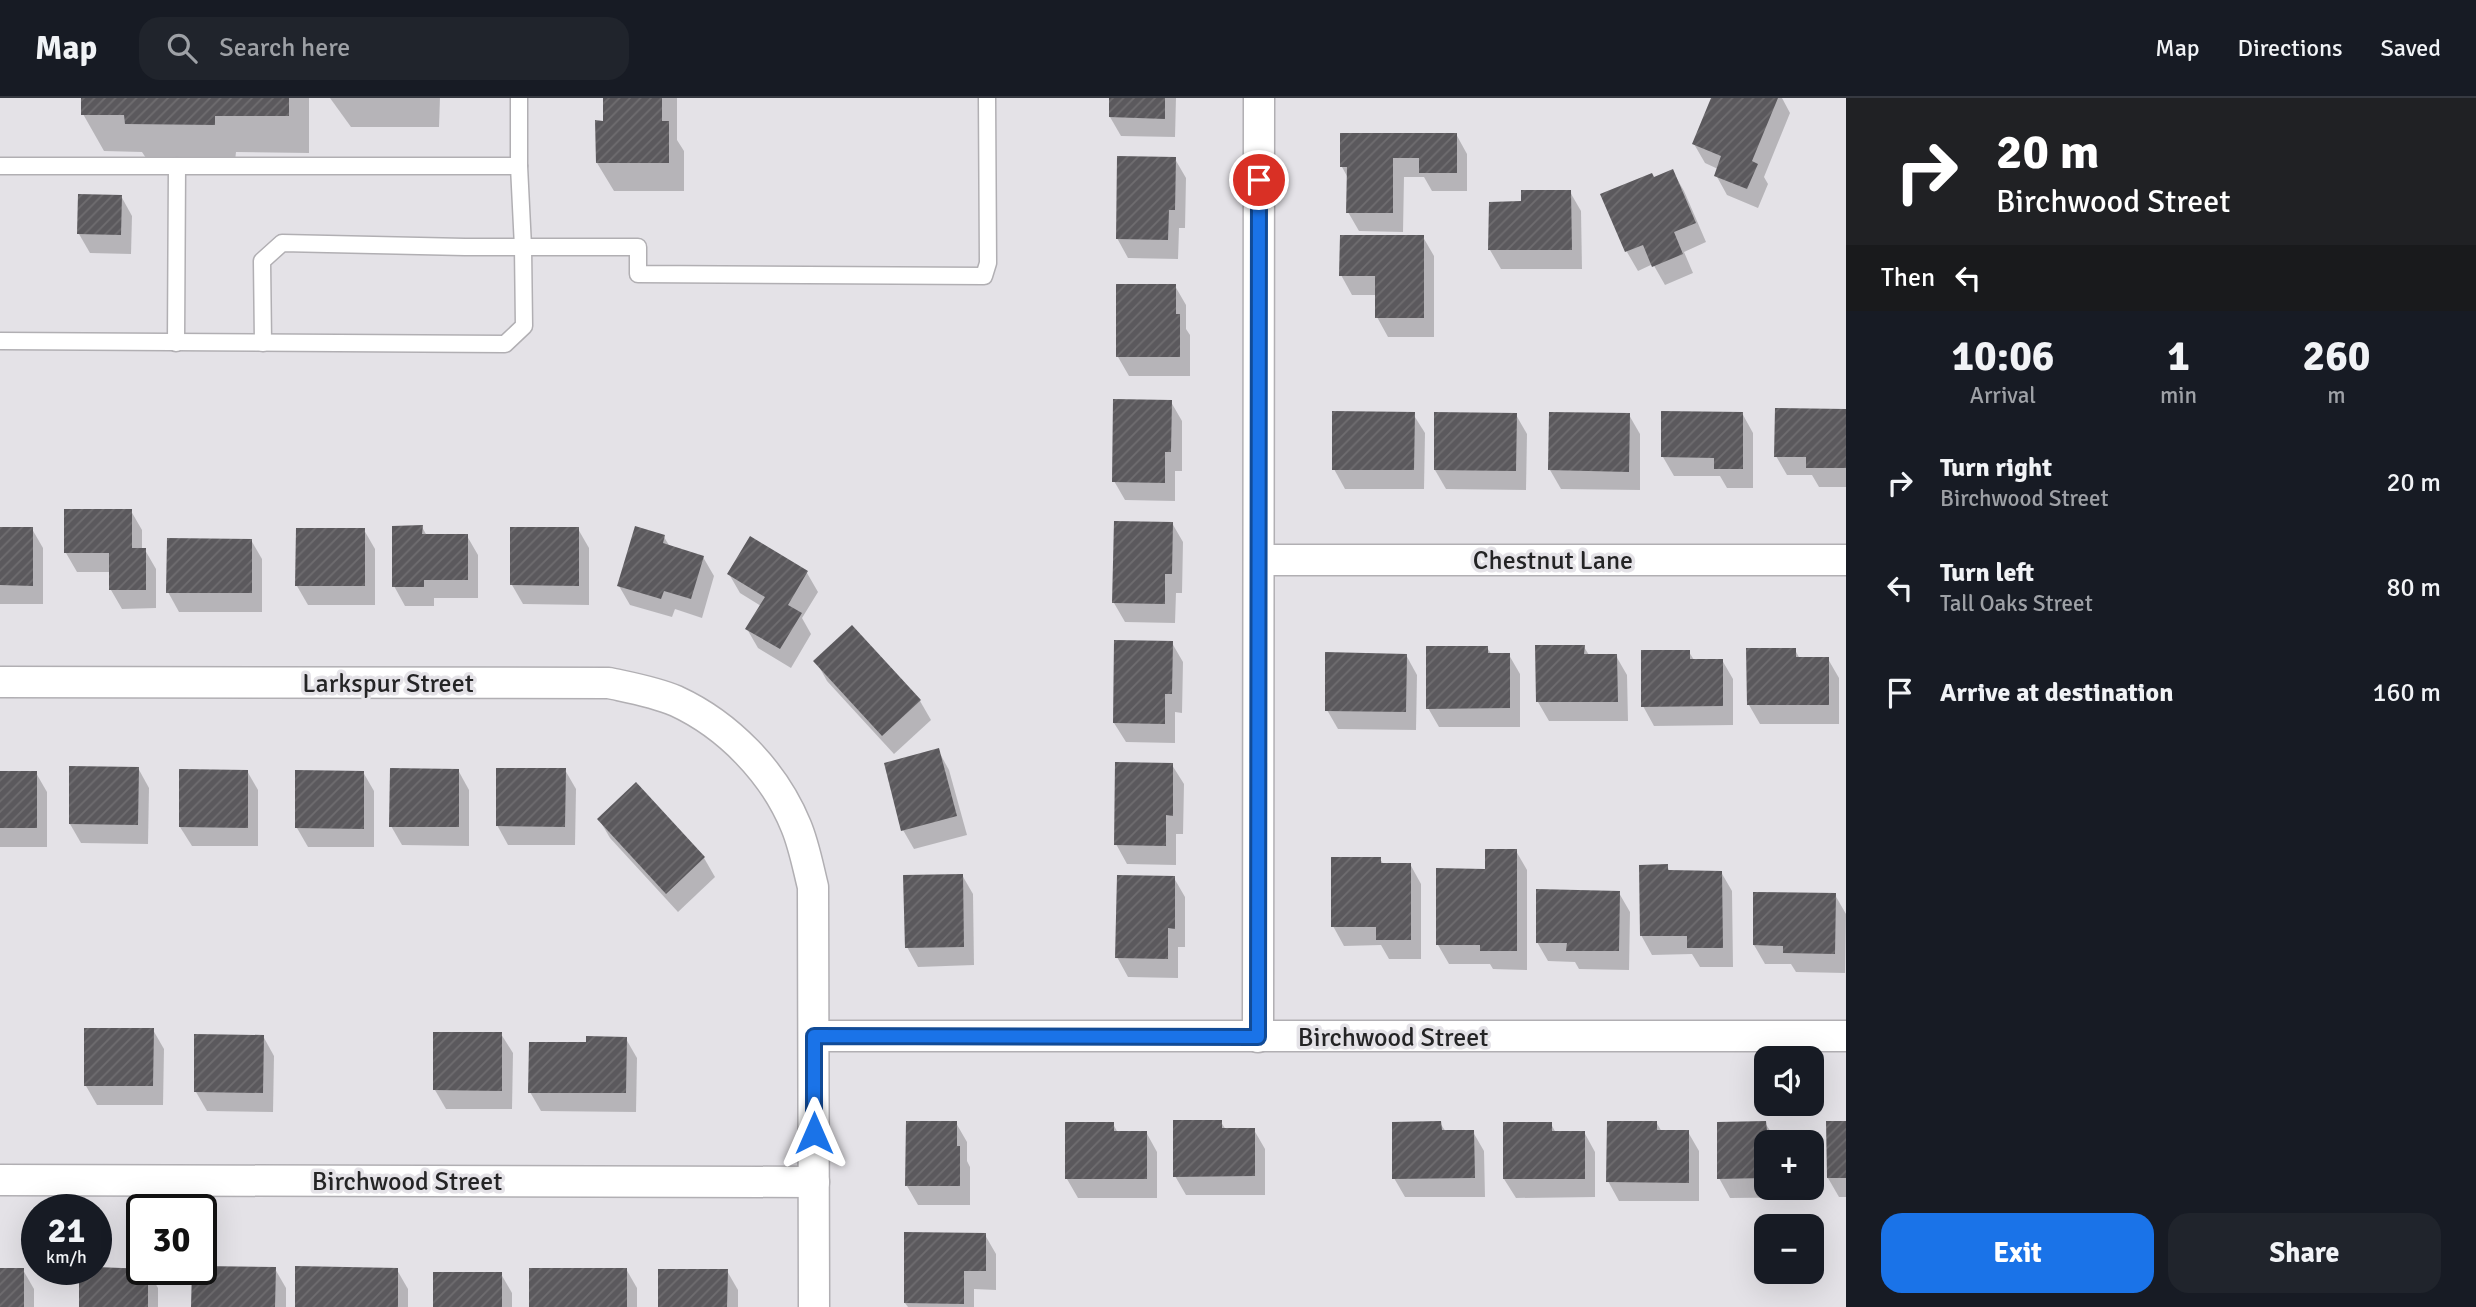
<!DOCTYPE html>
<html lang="en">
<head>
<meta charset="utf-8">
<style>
	:root { --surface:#171b24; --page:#20242c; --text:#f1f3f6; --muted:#9ea1a6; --line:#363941; --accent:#1a73e8 }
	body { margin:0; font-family:Signika,sans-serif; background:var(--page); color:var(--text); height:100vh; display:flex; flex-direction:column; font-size:26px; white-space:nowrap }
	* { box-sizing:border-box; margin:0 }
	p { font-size:23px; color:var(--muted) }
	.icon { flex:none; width:38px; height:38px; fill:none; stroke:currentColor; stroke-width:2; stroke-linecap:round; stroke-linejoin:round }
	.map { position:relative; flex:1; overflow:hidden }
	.side { display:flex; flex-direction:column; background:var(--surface); width:630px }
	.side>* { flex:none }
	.guide { background:#202124; color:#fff; overflow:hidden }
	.fabs { position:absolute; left:1754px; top:948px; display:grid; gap:14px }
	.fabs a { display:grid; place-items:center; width:70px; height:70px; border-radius:14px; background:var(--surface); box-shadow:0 7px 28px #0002; font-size:35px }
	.speed { position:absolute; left:21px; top:1096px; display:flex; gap:14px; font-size:35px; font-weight:700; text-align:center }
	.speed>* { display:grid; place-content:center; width:91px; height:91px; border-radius:50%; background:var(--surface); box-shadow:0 7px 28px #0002; line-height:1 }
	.speed small { font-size:18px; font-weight:400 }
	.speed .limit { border:4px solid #111; border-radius:10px; background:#fff; color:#111 }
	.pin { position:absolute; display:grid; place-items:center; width:60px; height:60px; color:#fff; margin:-30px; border:4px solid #fff; border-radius:50%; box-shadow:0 2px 7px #0007 }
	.me { position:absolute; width:77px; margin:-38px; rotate:0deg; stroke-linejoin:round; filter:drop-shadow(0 0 5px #0008) }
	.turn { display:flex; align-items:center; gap:24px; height:147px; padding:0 35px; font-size:32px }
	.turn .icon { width:91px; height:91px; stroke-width:2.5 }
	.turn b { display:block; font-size:49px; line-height:60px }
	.then { display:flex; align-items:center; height:66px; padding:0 35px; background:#0003; gap:14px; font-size:26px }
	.eta { display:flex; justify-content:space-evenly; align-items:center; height:119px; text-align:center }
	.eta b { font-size:42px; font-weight:700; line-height:49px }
	.cta { display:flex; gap:14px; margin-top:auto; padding:14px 35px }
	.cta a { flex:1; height:80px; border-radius:21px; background:var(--accent); color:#fff; font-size:28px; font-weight:700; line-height:80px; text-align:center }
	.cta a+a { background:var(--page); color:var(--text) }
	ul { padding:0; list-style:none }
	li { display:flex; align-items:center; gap:21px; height:105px; padding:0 35px }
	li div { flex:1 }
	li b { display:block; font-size:26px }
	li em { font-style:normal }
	header { display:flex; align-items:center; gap:42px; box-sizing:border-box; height:98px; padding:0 35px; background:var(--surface); border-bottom:2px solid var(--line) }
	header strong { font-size:33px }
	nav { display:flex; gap:38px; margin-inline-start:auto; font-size:24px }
	.search { width:490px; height:63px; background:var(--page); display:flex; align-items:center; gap:18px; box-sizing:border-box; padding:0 24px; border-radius:21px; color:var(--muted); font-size:26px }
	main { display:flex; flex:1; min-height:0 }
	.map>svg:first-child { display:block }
</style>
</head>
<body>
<header>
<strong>Map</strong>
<div class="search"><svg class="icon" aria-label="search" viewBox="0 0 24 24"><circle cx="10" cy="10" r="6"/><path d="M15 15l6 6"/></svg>Search here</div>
<nav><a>Map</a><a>Directions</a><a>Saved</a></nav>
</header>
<main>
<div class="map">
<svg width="1846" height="1209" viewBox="0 0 1846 1209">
	<defs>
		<pattern id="building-hatch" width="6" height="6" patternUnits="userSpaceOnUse" patternTransform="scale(1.75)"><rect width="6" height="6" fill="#5b595d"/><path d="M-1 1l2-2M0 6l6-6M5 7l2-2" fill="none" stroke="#6f6d70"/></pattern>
	</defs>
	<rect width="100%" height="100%" fill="#e4e2e7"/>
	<g fill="#0003">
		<polygon points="83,0 309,0 309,55 236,54 235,63 148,63 142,54 104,53 83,16"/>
		<polygon points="330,0 440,0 439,29 351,29"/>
		<polygon points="605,0 677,0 677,42 684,53 684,93 614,93 597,65 605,25"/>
		<polygon points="1111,0 1176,0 1175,39 1121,38 1110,19"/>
		<polygon points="1713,0 1782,0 1790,15 1764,79 1768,86 1758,110 1727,97 1716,77 1718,71 1705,65 1694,46"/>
		<polygon points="1456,36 1467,56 1467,93 1432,93 1424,79 1404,79 1403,134 1359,133 1348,114 1348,80 1342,69"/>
		<polygon points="1175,61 1186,80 1185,130 1179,130 1178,161 1128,160 1117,140"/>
		<polygon points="1673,74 1684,93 1706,144 1684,154 1693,175 1665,187 1653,166 1638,173 1627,154 1603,97"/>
		<polygon points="1570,94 1581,113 1582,171 1501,171 1490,152 1523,105"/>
		<polygon points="121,98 132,118 131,156 90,155 79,136"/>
		<polygon points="1423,139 1434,158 1434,239 1388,239 1377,219 1377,197 1352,197 1341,177"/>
		<polygon points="1175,188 1186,207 1186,231 1190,237 1190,278 1129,278 1118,259"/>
		<polygon points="1171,304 1182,323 1182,373 1175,373 1175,403 1125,402 1114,383"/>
		<polygon points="1846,313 1846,389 1819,389 1812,377 1787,377 1776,358"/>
		<polygon points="1742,315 1753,335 1753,390 1727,390 1720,378 1674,378 1663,359"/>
		<polygon points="1413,316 1425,335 1424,391 1345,391 1334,371"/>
		<polygon points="1516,317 1527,336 1526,392 1446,391 1435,372"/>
		<polygon points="1629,317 1640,336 1640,392 1561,391 1550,372"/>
		<polygon points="131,413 142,432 142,452 145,452 156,471 156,510 122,511 111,492 111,474 77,474 66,455"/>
		<polygon points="1172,425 1183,444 1182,495 1176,495 1175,525 1125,524 1114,505"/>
		<polygon points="422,429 427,438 467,438 478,457 478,500 434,500 434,508 405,508 394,488"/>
		<polygon points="0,431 32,431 43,450 43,506 0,506"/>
		<polygon points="578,431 589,450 589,507 523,506 512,487"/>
		<polygon points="364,432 375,451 375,507 308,507 297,488"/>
		<polygon points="664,439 670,449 703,459 714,478 702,520 675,511 672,519 630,507 619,488"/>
		<polygon points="251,442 262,461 262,514 179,514 168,494"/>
		<polygon points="807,475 818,494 802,520 811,536 791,570 758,550 747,531 761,508 740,495 729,476"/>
		<polygon points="1172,545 1183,564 1182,615 1175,614 1175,645 1126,644 1114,625"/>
		<polygon points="1584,549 1589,557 1616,558 1627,577 1628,623 1549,623 1538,604"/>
		<polygon points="1487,550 1492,557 1509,557 1520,576 1520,629 1439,629 1428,610"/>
		<polygon points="1795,552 1800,561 1828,561 1839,580 1839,626 1760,626 1749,607"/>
		<polygon points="1689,554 1694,562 1722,562 1733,581 1733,627 1654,628 1643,608"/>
		<polygon points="1406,557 1417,577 1416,632 1338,631 1327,612"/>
		<polygon points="816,563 920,603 931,622 894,656 827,583"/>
		<polygon points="938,652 949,672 967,737 914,751 903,732"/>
		<polygon points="1172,667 1184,686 1183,736 1176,736 1176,767 1127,766 1116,746"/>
		<polygon points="71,670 138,670 149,690 148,746 81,745 70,726"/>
		<polygon points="458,672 469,692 469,748 402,747 391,728"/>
		<polygon points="565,672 576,691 575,747 508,747 497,727"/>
		<polygon points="247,673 258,692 258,748 192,748 180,729"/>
		<polygon points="0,674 36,675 47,694 47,749 0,749"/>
		<polygon points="363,674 374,693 374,749 308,749 297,730"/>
		<polygon points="599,721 704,760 715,779 678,814 610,740"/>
		<polygon points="1516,753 1527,772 1527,872 1493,871 1490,866 1449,866 1438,847 1487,772"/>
		<polygon points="1380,761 1384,767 1410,766 1421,786 1421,861 1389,861 1381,847 1344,848 1333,828"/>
		<polygon points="1667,768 1670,774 1721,774 1732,793 1733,869 1700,869 1692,856 1652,857 1641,837"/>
		<polygon points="962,777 973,796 974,867 918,869 907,849"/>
		<polygon points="1174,780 1185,799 1185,849 1178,849 1178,880 1128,879 1117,859"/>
		<polygon points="1619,795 1630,814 1629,872 1579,871 1575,864 1548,863 1537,844"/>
		<polygon points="1835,797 1846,816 1845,875 1796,874 1791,866 1765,866 1754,847"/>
		<polygon points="153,932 164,951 163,1007 97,1007 86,988"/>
		<polygon points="501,936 513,955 512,1011 446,1011 435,992"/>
		<polygon points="263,938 274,958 273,1014 207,1013 196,994"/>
		<polygon points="626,941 637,960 636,1014 541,1013 530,994 588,946"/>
		<polygon points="1221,1024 1226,1032 1254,1032 1265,1051 1265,1097 1186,1097 1175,1078"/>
		<polygon points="1656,1024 1662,1034 1688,1034 1699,1053 1699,1103 1619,1103 1608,1083"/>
		<polygon points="956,1025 967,1044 967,1063 970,1069 970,1107 918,1107 907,1088"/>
		<polygon points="1440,1025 1446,1034 1473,1034 1484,1053 1485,1099 1405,1099 1394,1080"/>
		<polygon points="1765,1025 1771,1034 1798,1034 1805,1045 1766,1045 1766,1090 1810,1090 1810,1099 1730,1100 1719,1080"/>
		<polygon points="1846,1025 1846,1099 1839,1099 1828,1080"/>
		<polygon points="1113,1026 1118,1035 1146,1034 1157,1054 1157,1100 1078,1100 1067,1081"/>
		<polygon points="1551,1026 1556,1035 1584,1034 1595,1054 1595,1099 1516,1100 1504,1081"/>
		<polygon points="985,1137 996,1156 996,1192 974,1191 974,1209 908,1209 905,1205"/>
		<polygon points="81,1171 147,1171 158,1190 158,1209 80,1209"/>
		<polygon points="193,1171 275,1171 286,1190 286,1209 193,1209"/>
		<polygon points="626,1171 637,1190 637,1209 531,1209"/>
		<polygon points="0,1172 23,1172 34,1191 34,1209 0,1209"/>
		<polygon points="397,1172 408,1191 408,1209 297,1209"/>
		<polygon points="727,1173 738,1192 738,1209 660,1209"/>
		<polygon points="501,1176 512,1195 512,1209 435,1209"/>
	</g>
	<g fill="url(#building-hatch)">
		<polygon points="81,0 289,0 289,18 215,18 215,27 125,26 124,17 81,17"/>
		<polygon points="603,0 662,0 662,23 669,23 669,65 596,65 595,22 603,23"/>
		<polygon points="1109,0 1165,0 1165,21 1109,19"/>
		<polygon points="1711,0 1778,0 1752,63 1758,66 1747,91 1714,78 1721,58 1692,46"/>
		<polygon points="1340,35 1457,35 1457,75 1419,75 1419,60 1393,60 1393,115 1346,115 1347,69 1340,69"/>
		<polygon points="1117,58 1176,59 1175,112 1169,112 1168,142 1116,141"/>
		<polygon points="1673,71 1696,125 1674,134 1683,156 1652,169 1643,147 1625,154 1600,96 1652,75 1654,79"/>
		<polygon points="1521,92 1571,92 1572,152 1488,152 1489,104 1521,103"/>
		<polygon points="78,96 122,97 121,137 77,136"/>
		<polygon points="1340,137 1424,137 1424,220 1375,220 1375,178 1339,178"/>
		<polygon points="1116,186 1176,186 1176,216 1180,216 1180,259 1116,259"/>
		<polygon points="1113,301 1172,302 1171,354 1165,354 1165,385 1112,384"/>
		<polygon points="1775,310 1846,311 1846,370 1806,370 1806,359 1774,359"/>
		<polygon points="1332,313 1415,314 1414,372 1332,372"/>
		<polygon points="1661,313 1743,314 1743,371 1714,371 1714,360 1661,359"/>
		<polygon points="1434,314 1517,315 1516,373 1434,372"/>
		<polygon points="1549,314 1630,315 1629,374 1548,372"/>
		<polygon points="64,411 132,411 132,450 146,450 146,492 109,492 109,455 64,455"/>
		<polygon points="1114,423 1173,424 1172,476 1165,476 1165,506 1112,505"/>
		<polygon points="423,427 422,436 468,436 468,482 424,482 424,489 392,489 392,428"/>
		<polygon points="635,428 665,437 663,445 704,458 691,501 664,493 661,501 617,488"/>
		<polygon points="0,429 33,429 33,488 0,487"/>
		<polygon points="510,429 579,429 579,488 510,487"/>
		<polygon points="296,430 365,430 365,488 295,488"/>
		<polygon points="750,438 808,473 788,507 802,515 780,551 745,531 765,499 727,476"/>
		<polygon points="167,440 252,441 252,495 166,495"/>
		<polygon points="852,527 921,602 882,638 813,563"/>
		<polygon points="1114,542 1173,543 1172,596 1165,596 1165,626 1113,625"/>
		<polygon points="1535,547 1585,547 1584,556 1617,556 1618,604 1536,604"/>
		<polygon points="1426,548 1488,548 1488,555 1510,555 1510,610 1426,611"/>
		<polygon points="1746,550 1796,550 1796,559 1829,559 1829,607 1747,607"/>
		<polygon points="1641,552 1690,552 1690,561 1723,561 1723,608 1641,609"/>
		<polygon points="1325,554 1407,556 1406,614 1325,613"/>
		<polygon points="939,650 957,718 901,733 884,665"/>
		<polygon points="1115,664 1173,665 1173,718 1166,717 1166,748 1114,747"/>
		<polygon points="69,668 139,669 138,727 69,726"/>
		<polygon points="390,670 459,671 459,729 389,729"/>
		<polygon points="496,670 566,670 565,729 496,728"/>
		<polygon points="179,671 248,672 248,730 179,729"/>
		<polygon points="295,672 364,673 364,731 295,730"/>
		<rect x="0" y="673" width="37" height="57"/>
		<polygon points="636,684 705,759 666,796 597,721"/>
		<polygon points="1485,751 1517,751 1517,853 1480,853 1480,847 1436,847 1436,770 1485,771"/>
		<polygon points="1331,759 1381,759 1381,765 1411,765 1411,842 1376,842 1376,829 1331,829"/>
		<polygon points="1668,766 1668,772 1722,773 1723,850 1687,850 1687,838 1640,838 1639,767"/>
		<polygon points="963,776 964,849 905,850 903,777"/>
		<polygon points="1117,777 1175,778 1175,831 1168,830 1168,861 1115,860"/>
		<polygon points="1536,791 1620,793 1619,853 1566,853 1567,845 1536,845"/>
		<polygon points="1753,794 1836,795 1835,856 1783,855 1783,848 1753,847"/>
		<polygon points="84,930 154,930 153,988 84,988"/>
		<polygon points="433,934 502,934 502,993 433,992"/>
		<polygon points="194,936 264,937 263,995 194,994"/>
		<polygon points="586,938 627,939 626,995 528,995 529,944 586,944"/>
		<polygon points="1173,1022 1222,1022 1222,1030 1255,1030 1255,1078 1173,1079"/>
		<polygon points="906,1023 957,1023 957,1048 960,1048 960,1088 905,1088"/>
		<polygon points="1441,1023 1442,1032 1474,1032 1475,1080 1392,1081 1392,1024"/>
		<polygon points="1607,1023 1657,1023 1657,1032 1689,1032 1689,1085 1606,1084"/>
		<polygon points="1766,1023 1767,1033 1799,1032 1799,1045 1766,1045 1766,1080 1717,1081 1717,1024"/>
		<polygon points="1826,1023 1846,1023 1846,1080 1827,1080"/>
		<polygon points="1065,1024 1114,1024 1114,1033 1147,1033 1147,1081 1065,1081"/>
		<polygon points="1503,1024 1552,1024 1552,1033 1585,1033 1585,1081 1503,1081"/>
		<polygon points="904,1134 986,1135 986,1173 964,1173 964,1206 904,1205"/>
		<polygon points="201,1168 276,1169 275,1209 191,1209 192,1171 201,1171"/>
		<polygon points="295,1168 398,1170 398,1209 295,1209"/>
		<polygon points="96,1169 148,1171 148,1209 79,1209 79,1171 96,1171"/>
		<rect x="0" y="1170" width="24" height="39"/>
		<rect x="529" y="1170" width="98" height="39"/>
		<polygon points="658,1171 728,1171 727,1209 658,1209"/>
		<rect x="433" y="1174" width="69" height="35"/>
	</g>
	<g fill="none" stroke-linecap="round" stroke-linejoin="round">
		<g stroke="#b1afb3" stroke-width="19">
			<g id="service">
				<polyline points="0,68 519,68 519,0"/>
				<polyline points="0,243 505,246 524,228 523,149 519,68"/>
				<polyline points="176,245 177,68"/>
				<polyline points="263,245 262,163 282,145 465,149 638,149 638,176 984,178 988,165 987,0"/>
			</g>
		</g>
		<g stroke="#b1afb3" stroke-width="33">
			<g id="minor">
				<polyline points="1259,462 1846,462"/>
				<path d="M0 584 609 585C632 590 655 594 676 603 728 627 774 674 796 728 804 747 808 769 813 789L814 1209"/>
				<polyline points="814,938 1846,938"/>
				<polyline points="1258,939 1259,0"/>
				<polyline points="0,1082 814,1084"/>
			</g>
		</g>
		<use href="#service" stroke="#fff" stroke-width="16"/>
		<use href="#minor" stroke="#fff" stroke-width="30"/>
	</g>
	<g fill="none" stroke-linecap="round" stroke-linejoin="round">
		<g stroke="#114b97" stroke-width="18">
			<polyline id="route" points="814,1035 814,938 1258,939 1259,82"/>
		</g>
		<use href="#route" stroke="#1a73e8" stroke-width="12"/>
	</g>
	<g text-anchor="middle" stroke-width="7" stroke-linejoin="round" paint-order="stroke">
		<g font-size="26" fill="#242425" stroke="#e4e2e7">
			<text x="1553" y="471">Chestnut Lane</text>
			<text x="388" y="594">Larkspur Street</text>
			<text x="1393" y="948">Birchwood Street</text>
			<text x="407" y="1092">Birchwood Street</text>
		</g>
	</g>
</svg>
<div class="fabs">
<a><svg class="icon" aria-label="sound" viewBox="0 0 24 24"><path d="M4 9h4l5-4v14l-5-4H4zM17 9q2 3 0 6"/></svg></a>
<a>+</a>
<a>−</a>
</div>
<div class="speed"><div>21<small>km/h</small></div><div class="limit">30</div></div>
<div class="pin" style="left:1259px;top:82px;background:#d93025"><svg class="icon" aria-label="arrive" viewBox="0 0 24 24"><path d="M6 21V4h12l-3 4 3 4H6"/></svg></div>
<svg class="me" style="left:814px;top:1035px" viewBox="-20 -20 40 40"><path d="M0-17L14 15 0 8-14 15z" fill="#1a73e8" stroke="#fff" stroke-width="4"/></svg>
</div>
<section class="side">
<div class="guide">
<div class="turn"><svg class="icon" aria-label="right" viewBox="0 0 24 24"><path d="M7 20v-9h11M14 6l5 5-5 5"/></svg><div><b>20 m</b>Birchwood Street</div></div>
<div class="then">Then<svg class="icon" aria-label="left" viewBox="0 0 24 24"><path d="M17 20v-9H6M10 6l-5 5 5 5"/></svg></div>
</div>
<div class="eta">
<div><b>10:06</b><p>Arrival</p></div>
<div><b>1</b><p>min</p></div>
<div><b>260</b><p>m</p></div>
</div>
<ul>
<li><svg class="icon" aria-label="right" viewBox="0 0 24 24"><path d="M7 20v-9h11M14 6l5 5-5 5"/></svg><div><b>Turn right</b><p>Birchwood Street</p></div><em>20 m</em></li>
<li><svg class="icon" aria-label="left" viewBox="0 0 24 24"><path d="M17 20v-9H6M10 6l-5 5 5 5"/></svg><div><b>Turn left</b><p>Tall Oaks Street</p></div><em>80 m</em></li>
<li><svg class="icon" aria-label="arrive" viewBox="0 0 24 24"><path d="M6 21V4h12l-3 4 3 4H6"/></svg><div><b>Arrive at destination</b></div><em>160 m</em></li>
</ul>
<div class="cta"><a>Exit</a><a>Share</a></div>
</section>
</main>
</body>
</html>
